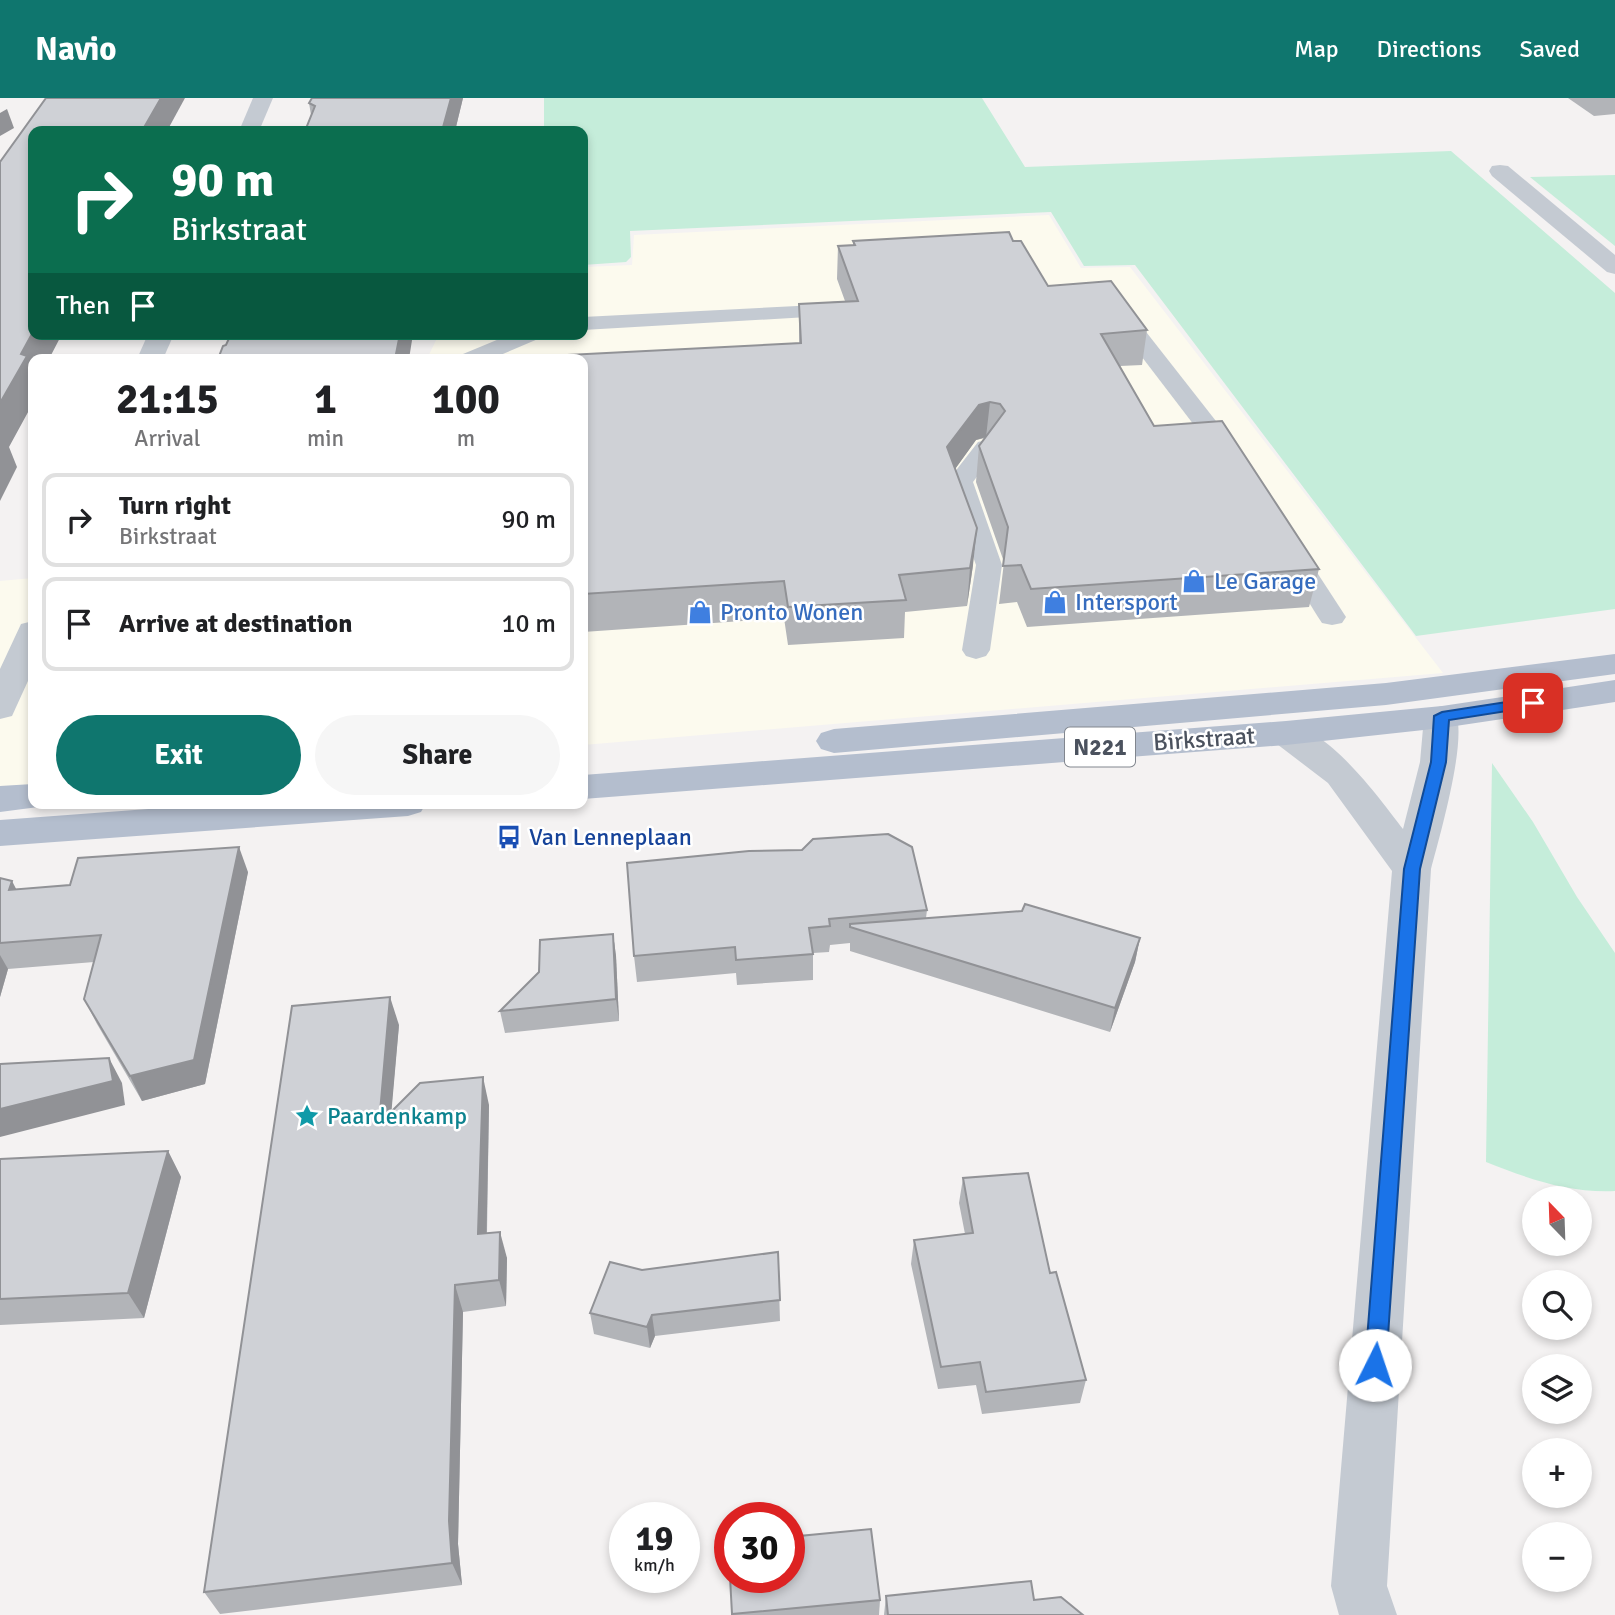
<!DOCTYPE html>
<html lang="en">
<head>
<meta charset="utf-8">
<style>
	:root { --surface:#fff; --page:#f6f6f6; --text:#202124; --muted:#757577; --line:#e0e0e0; --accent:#0f766e }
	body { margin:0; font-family:Signika,sans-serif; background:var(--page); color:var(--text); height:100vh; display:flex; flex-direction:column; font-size:26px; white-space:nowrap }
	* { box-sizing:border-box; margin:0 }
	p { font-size:23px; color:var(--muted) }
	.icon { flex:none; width:38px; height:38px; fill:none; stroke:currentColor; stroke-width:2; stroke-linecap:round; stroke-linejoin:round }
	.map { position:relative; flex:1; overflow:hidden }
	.panel { position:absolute; left:28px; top:256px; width:560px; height:455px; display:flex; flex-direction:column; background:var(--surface); border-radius:14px; box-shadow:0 4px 10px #0003 }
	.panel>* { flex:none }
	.guide { position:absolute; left:28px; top:28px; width:560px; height:214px; border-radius:14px; box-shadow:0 4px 10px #0003; background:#0b6e4f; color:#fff; overflow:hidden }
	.needle { width:46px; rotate:337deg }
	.buttons { position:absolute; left:1522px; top:1088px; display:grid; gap:14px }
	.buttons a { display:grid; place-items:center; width:70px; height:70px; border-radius:50%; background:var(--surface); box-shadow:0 4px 10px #0003; font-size:35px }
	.speed { position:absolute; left:609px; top:1404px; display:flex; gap:14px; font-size:35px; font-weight:700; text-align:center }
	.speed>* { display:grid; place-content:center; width:91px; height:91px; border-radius:50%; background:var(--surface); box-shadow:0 4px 10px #0003; line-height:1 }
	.speed small { font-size:18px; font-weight:400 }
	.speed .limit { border:10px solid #d22; background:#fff; color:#111 }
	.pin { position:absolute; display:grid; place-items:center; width:60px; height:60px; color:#fff; margin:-30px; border-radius:14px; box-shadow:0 4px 10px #0006 }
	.me { position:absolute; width:77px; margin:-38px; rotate:4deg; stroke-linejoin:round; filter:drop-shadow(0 0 5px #0008) }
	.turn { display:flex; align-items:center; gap:24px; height:147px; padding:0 28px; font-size:32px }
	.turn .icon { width:91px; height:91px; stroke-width:2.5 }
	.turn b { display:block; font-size:49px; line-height:60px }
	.then { display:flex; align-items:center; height:66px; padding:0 28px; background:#0003; gap:14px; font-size:26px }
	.eta { display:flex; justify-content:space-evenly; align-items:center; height:119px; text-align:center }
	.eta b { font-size:42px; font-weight:700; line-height:49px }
	.primary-button { display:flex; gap:14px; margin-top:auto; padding:14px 28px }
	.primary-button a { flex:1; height:80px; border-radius:42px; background:var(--accent); color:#fff; font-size:28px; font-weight:700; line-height:80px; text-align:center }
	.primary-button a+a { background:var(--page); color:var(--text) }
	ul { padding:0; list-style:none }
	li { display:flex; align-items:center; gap:21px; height:94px; margin:0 14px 10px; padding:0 14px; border:4px solid var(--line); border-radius:14px }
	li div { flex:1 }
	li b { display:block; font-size:26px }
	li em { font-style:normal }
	header { display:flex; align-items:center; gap:42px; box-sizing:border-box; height:98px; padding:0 35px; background:var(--accent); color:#fff }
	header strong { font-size:33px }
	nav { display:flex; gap:38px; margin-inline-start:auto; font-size:24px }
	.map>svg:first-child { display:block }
</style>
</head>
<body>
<header>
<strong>Navio</strong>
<nav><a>Map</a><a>Directions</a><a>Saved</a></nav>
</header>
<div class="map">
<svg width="1615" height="1517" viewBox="0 0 1615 1517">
	<rect width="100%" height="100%" fill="#f4f2f2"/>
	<g fill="#fcfaee">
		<polygon points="1049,117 1081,170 1130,169 1443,575 583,647 583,261 427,261 439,236 583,236 583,169 632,167 634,137"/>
		<polygon points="33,480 33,694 0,696 0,483"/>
	</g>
	<g fill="#c5edda">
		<polygon points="544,0 982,0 1025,69 1451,53 1615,195 1615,511 1416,538 1135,167 1084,168 1051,114 630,133 631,159 626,164 583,167 583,33 544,33"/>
		<polygon points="1615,77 1615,148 1530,79"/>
		<path d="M1492 665 1533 724 1577 799 1615 855V1093C1568 1095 1529 1081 1486 1064Z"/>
	</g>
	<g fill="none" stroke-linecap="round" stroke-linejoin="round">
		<g fill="#c4cad2" fill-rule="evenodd">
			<polygon points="1117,206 1125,207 1241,355 1244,360 1241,365 1232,367 1223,365 1106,212 1109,207"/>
			<polygon points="817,207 825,208 828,213 825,218 583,232 583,219"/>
			<polygon points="511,236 541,236 538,241 491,261 460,261 463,256"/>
			<polygon points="987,342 996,344 999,349 973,384 1002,467 990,552 986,558 976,561 966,558 962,552 976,467 947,384 978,344"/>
			<polygon points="1290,445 1299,447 1303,453 1346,519 1342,525 1332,527 1322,525 1318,519 1277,453 1281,447"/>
		</g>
		<g fill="#c4cad2" fill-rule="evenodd">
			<polygon points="253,0 273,0 259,33 239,33"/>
			<polygon points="1500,67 1508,68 1615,157 1615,176 1607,174 1492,78 1489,73 1492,68"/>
			<polygon points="148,236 174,236 163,261 137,261"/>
			<polygon points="33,523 33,572 12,618 0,621 0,571 21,526"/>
			<path d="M1442 608 1454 611C1470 635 1439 740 1431 771L1387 1488 1397 1517H1339L1331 1488 1392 773 1328 685 1273 643 1268 635 1273 627C1319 615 1378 699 1403 731L1420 664 1424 619 1430 611Z"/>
		</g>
		<g fill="#b4bece" fill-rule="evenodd">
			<polygon points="1615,556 1615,576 1386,607 834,655 821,651 816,643 821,635 834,631 1386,585"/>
			<polygon points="1615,582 1615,604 1442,630 1286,647 583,701 583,677 1286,623 1442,608"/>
			<polygon points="33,686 33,705 48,705 46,708 0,714 0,688"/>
			<polygon points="229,705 426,705 421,714 408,718 0,748 0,722"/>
		</g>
	</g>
	<g fill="#b2b4b8">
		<polygon points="463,0 455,33 305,33 311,17 309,5"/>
		<polygon points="1568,0 1615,0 1615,16 1594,18"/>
		<polygon points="853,143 1013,143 1048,188 1147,232 1142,267 1120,268 1154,328 1319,471 1309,509 1027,529 1017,504 999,506 1004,464 976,384 979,348 985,340 976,342 955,371 973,467 967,508 905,514 904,540 788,547 784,520 583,534 583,261 799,245 799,206 845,203 837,181 838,148 853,147"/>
		<polygon points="627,765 927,812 926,820 1140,840 1135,864 1110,934 850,853 850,845 830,847 829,854 813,855 813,882 737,887 736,875 637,884 634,858"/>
		<polygon points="248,774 205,986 142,1003 97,926 84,901 94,864 8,871 0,899 0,780 16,791"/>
		<polygon points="613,836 616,858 619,923 505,935 500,913"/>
		<polygon points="399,927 391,1013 489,1007 487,1135 507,1160 506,1208 463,1214 458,1446 462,1487 220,1516 204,1494"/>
		<polygon points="168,1053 181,1079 144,1220 0,1227 0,1061"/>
		<polygon points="963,1080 1050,1175 1086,1282 1080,1305 982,1316 976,1287 938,1291 911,1166 914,1142 965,1136 959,1105"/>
		<polygon points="778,1154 780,1223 655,1238 650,1250 594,1236 590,1215 642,1172"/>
		<polygon points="730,1479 880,1502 879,1517 732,1517"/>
		<polygon points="886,1498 1034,1502 1083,1517 884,1517"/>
	</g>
	<g fill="#919296">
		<polygon points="161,0 185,0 167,33 142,33"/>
		<polygon points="451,0 463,0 455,33 442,33"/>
		<polygon points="7,11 14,30 0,38 0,15"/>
		<polygon points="33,234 33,236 62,236 49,261 33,261 33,305 9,349 17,369 0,403 0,305 21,256"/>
		<polygon points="400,236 413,236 409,261 395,261"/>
		<polygon points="990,304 986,339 976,342 945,385 947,349 979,307"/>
		<polygon points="977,430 973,467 967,508 970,470"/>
		<polygon points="239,749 248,774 205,986 142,1003 130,978"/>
		<polygon points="12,783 25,808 9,792"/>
		<polygon points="613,836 616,858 619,923 616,901"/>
		<polygon points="1140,840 1135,864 1110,934 1115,910"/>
		<polygon points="0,857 8,871 0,899"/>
		<polygon points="390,899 399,927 388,1053 379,1026"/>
		<polygon points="109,960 122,985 125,1007 0,1039 0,1011"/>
		<polygon points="483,979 489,1007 486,1163 478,1136"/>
		<polygon points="168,1053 181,1079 144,1220 128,1195"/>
		<polygon points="500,1134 507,1160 506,1208 499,1182"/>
		<polygon points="455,1187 463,1214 458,1446 462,1487 452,1465 449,1423"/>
		<polygon points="652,1217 655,1238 650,1250 647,1229"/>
	</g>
	<g fill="#cfd1d6" stroke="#919296" stroke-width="2">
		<polygon points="46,0 161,0 142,33 33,33 33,234 21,256 27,258 0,305 0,64"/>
		<polygon points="312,0 451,0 442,33 305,33 315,8 309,5"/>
		<polygon points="1009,134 1013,143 1021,143 1048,188 1111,183 1147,232 1101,236 1154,328 1222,323 1319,471 1031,491 1021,467 1003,468 1008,429 979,348 1005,313 1000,306 990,304 979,307 947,349 977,430 970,470 899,477 906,502 788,509 784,483 583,496 583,261 489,261 801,245 799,206 858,203 838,148 855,147 853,143"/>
		<polygon points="231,236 400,236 395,261 218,261 223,248 226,247"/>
		<polygon points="888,736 912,749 927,812 829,821 830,828 809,830 813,856 736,862 735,849 634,858 627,765 749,753 802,752 813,741"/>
		<polygon points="239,749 194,962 130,978 84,901 101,837 0,845 0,780 12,783 9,792 70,787 78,760"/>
		<polygon points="1025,806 1140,840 1115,910 850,829 850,826 1022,813"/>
		<polygon points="613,836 616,901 500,913 539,874 540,842"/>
		<polygon points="390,899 379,1026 420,985 483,979 478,1136 500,1134 499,1182 455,1187 449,1423 452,1465 204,1494 292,908"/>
		<polygon points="109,960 113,983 0,1011 0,966"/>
		<polygon points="168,1053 128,1195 0,1201 0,1061"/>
		<polygon points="1028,1075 1050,1175 1056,1174 1086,1282 986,1294 980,1264 941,1269 914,1142 973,1135 963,1080"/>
		<polygon points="778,1154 780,1202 652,1217 647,1229 590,1215 610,1164 642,1172"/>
		<polygon points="871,1431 880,1502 732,1516 730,1479 789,1479 789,1439"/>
		<polygon points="728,1445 730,1445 730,1471"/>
		<polygon points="1031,1483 1034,1502 1061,1499 1083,1517 888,1517 886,1498"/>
	</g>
	<polygon fill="#1a73e8" stroke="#114b97" stroke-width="2" points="1533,600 1538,602 1538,608 1449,622 1446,664 1420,771 1386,1267 1383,1274 1375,1277 1368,1274 1365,1267 1404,771 1431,664 1434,618 1442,614"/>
	<defs>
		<g id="shop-bare" transform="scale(1.89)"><path d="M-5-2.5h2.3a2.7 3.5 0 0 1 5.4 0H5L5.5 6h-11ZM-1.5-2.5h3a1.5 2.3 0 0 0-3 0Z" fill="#3f7fe0" stroke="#fff" stroke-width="2.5" paint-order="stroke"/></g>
		<g id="bus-bare" transform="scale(1.89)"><path d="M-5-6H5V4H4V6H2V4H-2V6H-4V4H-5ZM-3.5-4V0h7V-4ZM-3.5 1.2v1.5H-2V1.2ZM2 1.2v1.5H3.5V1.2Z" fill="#1a4fb4" stroke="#fff" stroke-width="2.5" paint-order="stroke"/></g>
		<g id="sight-bare" transform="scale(1.89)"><path d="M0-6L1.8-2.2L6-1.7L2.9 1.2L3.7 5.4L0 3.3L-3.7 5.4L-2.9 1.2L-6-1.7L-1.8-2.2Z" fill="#0f9aa8" stroke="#fff" stroke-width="2.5" paint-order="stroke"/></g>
	</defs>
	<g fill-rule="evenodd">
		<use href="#shop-bare" x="1194" y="483"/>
		<use href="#shop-bare" x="1055" y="504"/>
		<use href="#shop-bare" x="700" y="514"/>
		<use href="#bus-bare" x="509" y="739"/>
		<use href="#sight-bare" x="307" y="1018"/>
	</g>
	<g text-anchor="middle" stroke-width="5" stroke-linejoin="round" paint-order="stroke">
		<rect fill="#fff" stroke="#81868e" stroke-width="2" x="1065" y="629.5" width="70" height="39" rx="5"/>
		<g font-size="23" font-weight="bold" fill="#4b525e">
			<text x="1100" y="657">N221</text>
		</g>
		<g font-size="24" fill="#366cbe" stroke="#fff" text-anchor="start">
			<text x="1214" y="491">Le Garage</text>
			<text x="1075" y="512">Intersport</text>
			<text x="720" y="522">Pronto Wonen</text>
		</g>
		<g font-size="24" fill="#4b525e" stroke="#fff">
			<text transform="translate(1204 641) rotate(-4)" y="8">Birkstraat</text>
		</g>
		<g font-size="24" fill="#164399" stroke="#fff" text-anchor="start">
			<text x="529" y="747">Van Lenneplaan</text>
		</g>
		<g font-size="24" fill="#0d838f" stroke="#fff" text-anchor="start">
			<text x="327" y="1026">Paardenkamp</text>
		</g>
	</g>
</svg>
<div class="buttons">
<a><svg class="needle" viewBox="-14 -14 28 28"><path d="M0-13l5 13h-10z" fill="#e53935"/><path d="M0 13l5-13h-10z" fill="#757577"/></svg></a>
<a><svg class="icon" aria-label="search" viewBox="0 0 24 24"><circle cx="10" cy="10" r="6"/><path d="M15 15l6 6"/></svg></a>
<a><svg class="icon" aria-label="layers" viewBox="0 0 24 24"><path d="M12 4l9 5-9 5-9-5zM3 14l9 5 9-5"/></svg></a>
<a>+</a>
<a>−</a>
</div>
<div class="speed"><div>19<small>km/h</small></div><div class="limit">30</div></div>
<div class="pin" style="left:1533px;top:605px;background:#d93025"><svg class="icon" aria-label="arrive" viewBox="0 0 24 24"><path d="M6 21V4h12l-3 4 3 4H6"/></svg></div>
<svg class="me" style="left:1375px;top:1267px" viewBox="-20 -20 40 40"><circle r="19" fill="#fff"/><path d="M0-13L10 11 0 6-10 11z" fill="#1a73e8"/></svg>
<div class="guide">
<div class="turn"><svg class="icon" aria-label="right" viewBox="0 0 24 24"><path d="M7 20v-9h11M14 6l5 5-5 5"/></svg><div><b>90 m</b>Birkstraat</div></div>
<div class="then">Then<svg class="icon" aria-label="arrive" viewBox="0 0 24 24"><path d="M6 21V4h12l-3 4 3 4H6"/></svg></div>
</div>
<section class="panel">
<div class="eta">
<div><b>21:15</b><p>Arrival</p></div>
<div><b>1</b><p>min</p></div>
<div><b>100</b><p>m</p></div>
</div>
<ul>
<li><svg class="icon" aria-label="right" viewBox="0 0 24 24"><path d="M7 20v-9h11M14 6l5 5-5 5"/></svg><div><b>Turn right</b><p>Birkstraat</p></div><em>90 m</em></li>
<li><svg class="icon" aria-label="arrive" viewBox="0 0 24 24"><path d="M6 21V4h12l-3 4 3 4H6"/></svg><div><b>Arrive at destination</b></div><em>10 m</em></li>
</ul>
<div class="primary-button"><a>Exit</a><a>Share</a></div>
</section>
</div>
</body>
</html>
